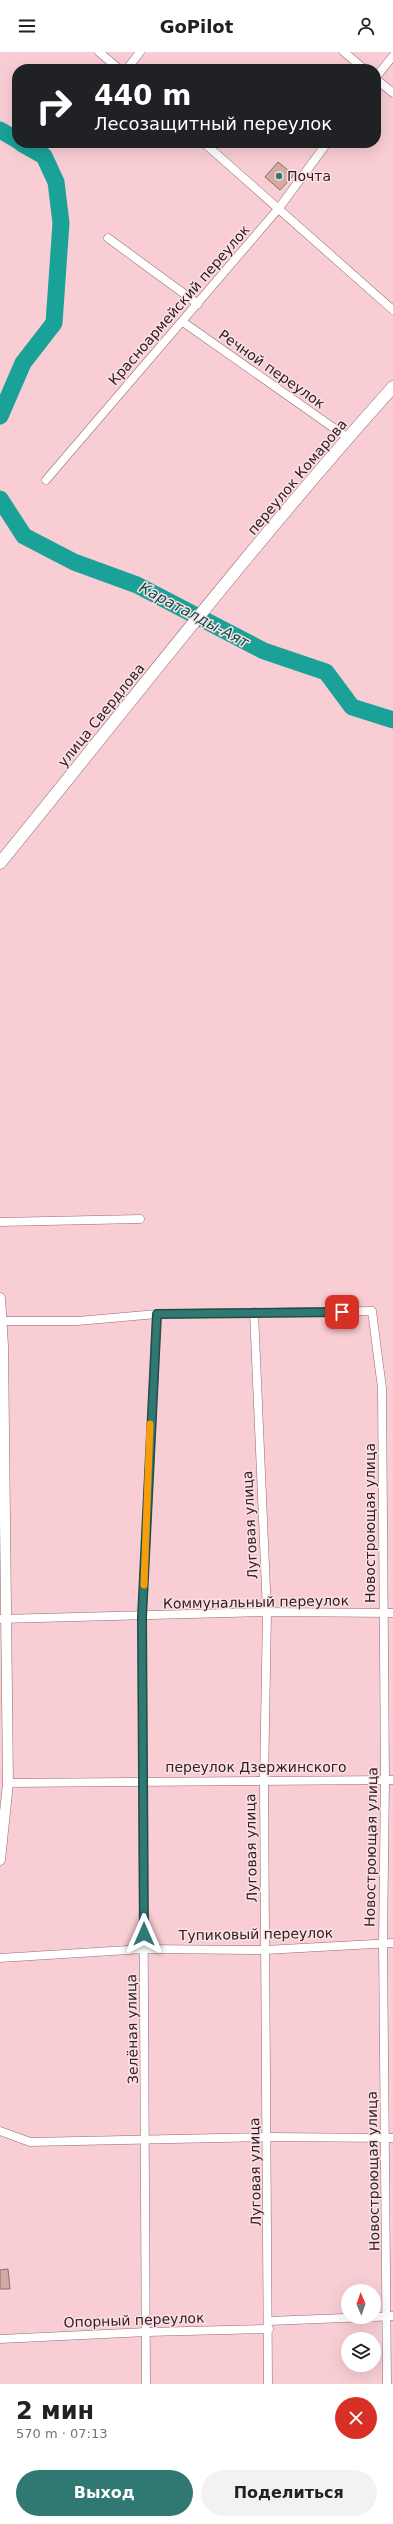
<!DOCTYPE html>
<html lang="ru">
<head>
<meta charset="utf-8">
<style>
	:root { --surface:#fff; --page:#f2f2f2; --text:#202124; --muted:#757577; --accent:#307872 }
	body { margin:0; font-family:"DejaVu Sans",sans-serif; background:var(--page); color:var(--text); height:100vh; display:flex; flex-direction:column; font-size:15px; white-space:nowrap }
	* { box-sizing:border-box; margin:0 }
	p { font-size:13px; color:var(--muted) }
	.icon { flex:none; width:22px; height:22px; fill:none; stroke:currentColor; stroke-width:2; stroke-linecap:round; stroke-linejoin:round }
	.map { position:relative; height:2332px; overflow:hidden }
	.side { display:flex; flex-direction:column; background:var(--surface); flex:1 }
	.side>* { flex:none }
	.hud { position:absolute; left:12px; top:12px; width:369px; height:84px; border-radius:16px; box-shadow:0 4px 16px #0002; background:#202124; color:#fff; overflow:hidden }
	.needle { width:26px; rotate:358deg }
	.buttons { position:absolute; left:341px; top:2232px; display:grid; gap:8px }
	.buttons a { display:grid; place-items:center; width:40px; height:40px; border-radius:50%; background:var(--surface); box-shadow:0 4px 16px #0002; font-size:20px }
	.pin { position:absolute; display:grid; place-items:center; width:34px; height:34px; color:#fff; margin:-17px; border-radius:8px; box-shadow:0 2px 6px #0006 }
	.me { position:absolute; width:44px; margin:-22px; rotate:0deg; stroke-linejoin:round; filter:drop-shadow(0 0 3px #0008) }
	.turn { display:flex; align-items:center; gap:14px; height:84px; padding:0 16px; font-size:18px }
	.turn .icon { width:52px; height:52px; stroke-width:2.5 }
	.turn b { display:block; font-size:28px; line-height:34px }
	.round { display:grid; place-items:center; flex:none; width:42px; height:42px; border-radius:21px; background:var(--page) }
	.headline { display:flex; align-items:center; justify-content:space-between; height:68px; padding:0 16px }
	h1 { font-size:24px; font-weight:700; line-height:30px }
	.primary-button { display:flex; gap:8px; margin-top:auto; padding:8px 16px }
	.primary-button a { flex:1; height:46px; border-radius:24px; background:var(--accent); color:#fff; font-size:16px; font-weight:700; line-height:46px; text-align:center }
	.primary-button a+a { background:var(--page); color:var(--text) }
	header { display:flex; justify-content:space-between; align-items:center; height:52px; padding:0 16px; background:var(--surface); font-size:18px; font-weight:700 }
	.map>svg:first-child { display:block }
</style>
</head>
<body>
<header><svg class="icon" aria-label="menu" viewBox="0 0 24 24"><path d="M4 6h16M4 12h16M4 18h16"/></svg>GoPilot<svg class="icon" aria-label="person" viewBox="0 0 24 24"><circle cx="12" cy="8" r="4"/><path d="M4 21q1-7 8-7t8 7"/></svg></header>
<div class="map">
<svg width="393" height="2332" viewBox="0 0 393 2332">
	<rect width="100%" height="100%" fill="#f9cdd4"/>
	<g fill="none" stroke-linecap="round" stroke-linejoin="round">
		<g stroke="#1aa198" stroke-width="17">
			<polyline points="0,78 17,88"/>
			<polyline points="0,364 23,311 54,271 61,171 56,130 44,104 21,91"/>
			<polyline points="0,447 24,484 74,510 137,533 264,599 326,620 352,655 393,668"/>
		</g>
	</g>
	<g fill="#d4aaa4" stroke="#906a64">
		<polygon points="278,110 294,123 280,138 265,125"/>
		<polygon points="8,2217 10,2237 0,2237 0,2218"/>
	</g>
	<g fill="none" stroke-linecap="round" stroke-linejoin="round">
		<g stroke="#926b72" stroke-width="9">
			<g id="minor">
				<polyline points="99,0 119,17"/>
				<polyline points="344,0 364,17"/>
				<polyline points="127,17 140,0"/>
				<polyline points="376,25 393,4"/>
				<polyline points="376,27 393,41"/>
				<polyline points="204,91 393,258"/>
				<polyline points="108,186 198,252"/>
				<polyline points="183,270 348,386"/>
				<polyline points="46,428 279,156 327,91"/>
				<polyline points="0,1170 140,1167"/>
				<polyline points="254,1260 267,1560 264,1730 268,2332"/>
				<polyline points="1,1269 78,1269 157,1262 372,1259 382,1336 385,1728 383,1891 387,2332"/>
				<polyline points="0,1567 267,1560 393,1561"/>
				<polyline points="8,1731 393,1728"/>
				<polyline points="0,1906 144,1897 265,1898 393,1891"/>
				<polyline points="0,2079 30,2090 268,2085 393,2086"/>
				<polyline points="374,2265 393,2264"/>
				<polyline points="269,2269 370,2265"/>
				<polyline points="0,2287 147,2280 269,2277"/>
				<polyline points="146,2332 142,1565 157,1262"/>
			</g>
		</g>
		<g stroke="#926b72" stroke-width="11">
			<polyline id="tertiary" points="0,1246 3,1294 8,1731 0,1808"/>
		</g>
		<g stroke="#926b72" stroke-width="13">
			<path id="primary" d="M0 811C130 651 256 488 393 335"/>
		</g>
		<use href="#minor" stroke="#fff" stroke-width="8"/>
		<use href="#tertiary" stroke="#fff" stroke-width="10"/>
		<use href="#primary" stroke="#fff" stroke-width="12"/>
	</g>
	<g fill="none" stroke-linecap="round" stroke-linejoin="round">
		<g stroke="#1f4e4a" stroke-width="10">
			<polyline id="route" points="144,1882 142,1565 157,1262 342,1260"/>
		</g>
		<use href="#route" stroke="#307872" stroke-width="7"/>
		<polyline stroke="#f59e0b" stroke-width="7" points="144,1533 150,1372"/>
	</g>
	<circle fill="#307872" stroke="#fbe0e4" stroke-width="1.5" cx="279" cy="124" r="4"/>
	<g text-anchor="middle" stroke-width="3" stroke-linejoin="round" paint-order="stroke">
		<g font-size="14" fill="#302023" stroke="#fbe0e4" text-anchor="start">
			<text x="287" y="129">Почта</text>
		</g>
		<g font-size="14" fill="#302023" stroke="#fbe0e4">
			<text transform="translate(179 253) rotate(-49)" y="5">Красноармейский переулок</text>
			<text transform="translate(272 317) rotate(35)" y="5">Речной переулок</text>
			<text transform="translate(297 425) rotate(-50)" y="5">переулок Комарова</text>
			<text transform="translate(101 663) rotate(-51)" y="5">улица Свердлова</text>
			<text transform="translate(370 1471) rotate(-90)" y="5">Новостроющая улица</text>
			<text transform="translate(250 1473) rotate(-93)" y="5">Луговая улица</text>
			<text transform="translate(256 1550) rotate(-1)" y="5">Коммунальный переулок</text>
			<text x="256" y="1720">переулок Дзержинского</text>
			<text transform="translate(371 1795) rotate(-89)" y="5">Новостроющая улица</text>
			<text transform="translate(251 1796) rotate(-91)" y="5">Луговая улица</text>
			<text transform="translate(256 1882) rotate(-1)" y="5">Тупиковый переулок</text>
			<text transform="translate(132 1977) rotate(-91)" y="5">Зелёная улица</text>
			<text transform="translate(373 2119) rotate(-91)" y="5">Новостроющая улица</text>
			<text transform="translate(255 2120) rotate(-91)" y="5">Луговая улица</text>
			<text transform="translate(134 2268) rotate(-2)" y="5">Опорный переулок</text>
		</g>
		<g font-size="15" font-style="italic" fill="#06504b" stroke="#fbe0e4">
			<text transform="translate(194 563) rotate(28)" y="5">Караталды-Аят</text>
		</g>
	</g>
</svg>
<div class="buttons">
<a><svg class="needle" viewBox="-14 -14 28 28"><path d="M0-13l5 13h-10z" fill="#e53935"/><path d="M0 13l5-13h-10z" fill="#757577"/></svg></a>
<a><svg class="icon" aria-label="layers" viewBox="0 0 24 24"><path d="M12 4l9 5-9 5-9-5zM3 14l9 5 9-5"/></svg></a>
</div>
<div class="pin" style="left:342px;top:1260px;background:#d93025"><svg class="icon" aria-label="arrive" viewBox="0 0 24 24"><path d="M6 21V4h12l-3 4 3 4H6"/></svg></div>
<svg class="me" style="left:144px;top:1882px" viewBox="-20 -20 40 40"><path d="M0-17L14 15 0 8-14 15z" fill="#307872" stroke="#fff" stroke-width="4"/></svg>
<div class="hud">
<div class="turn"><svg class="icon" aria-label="right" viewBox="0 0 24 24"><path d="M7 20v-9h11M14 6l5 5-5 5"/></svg><div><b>440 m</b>Лесозащитный переулок</div></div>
</div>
</div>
<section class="side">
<div class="headline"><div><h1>2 мин</h1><p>570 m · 07:13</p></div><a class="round" style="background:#d93025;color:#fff"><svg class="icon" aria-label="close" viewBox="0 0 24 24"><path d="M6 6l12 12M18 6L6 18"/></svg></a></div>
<div class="primary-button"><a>Выход</a><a>Поделиться</a></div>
</section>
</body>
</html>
